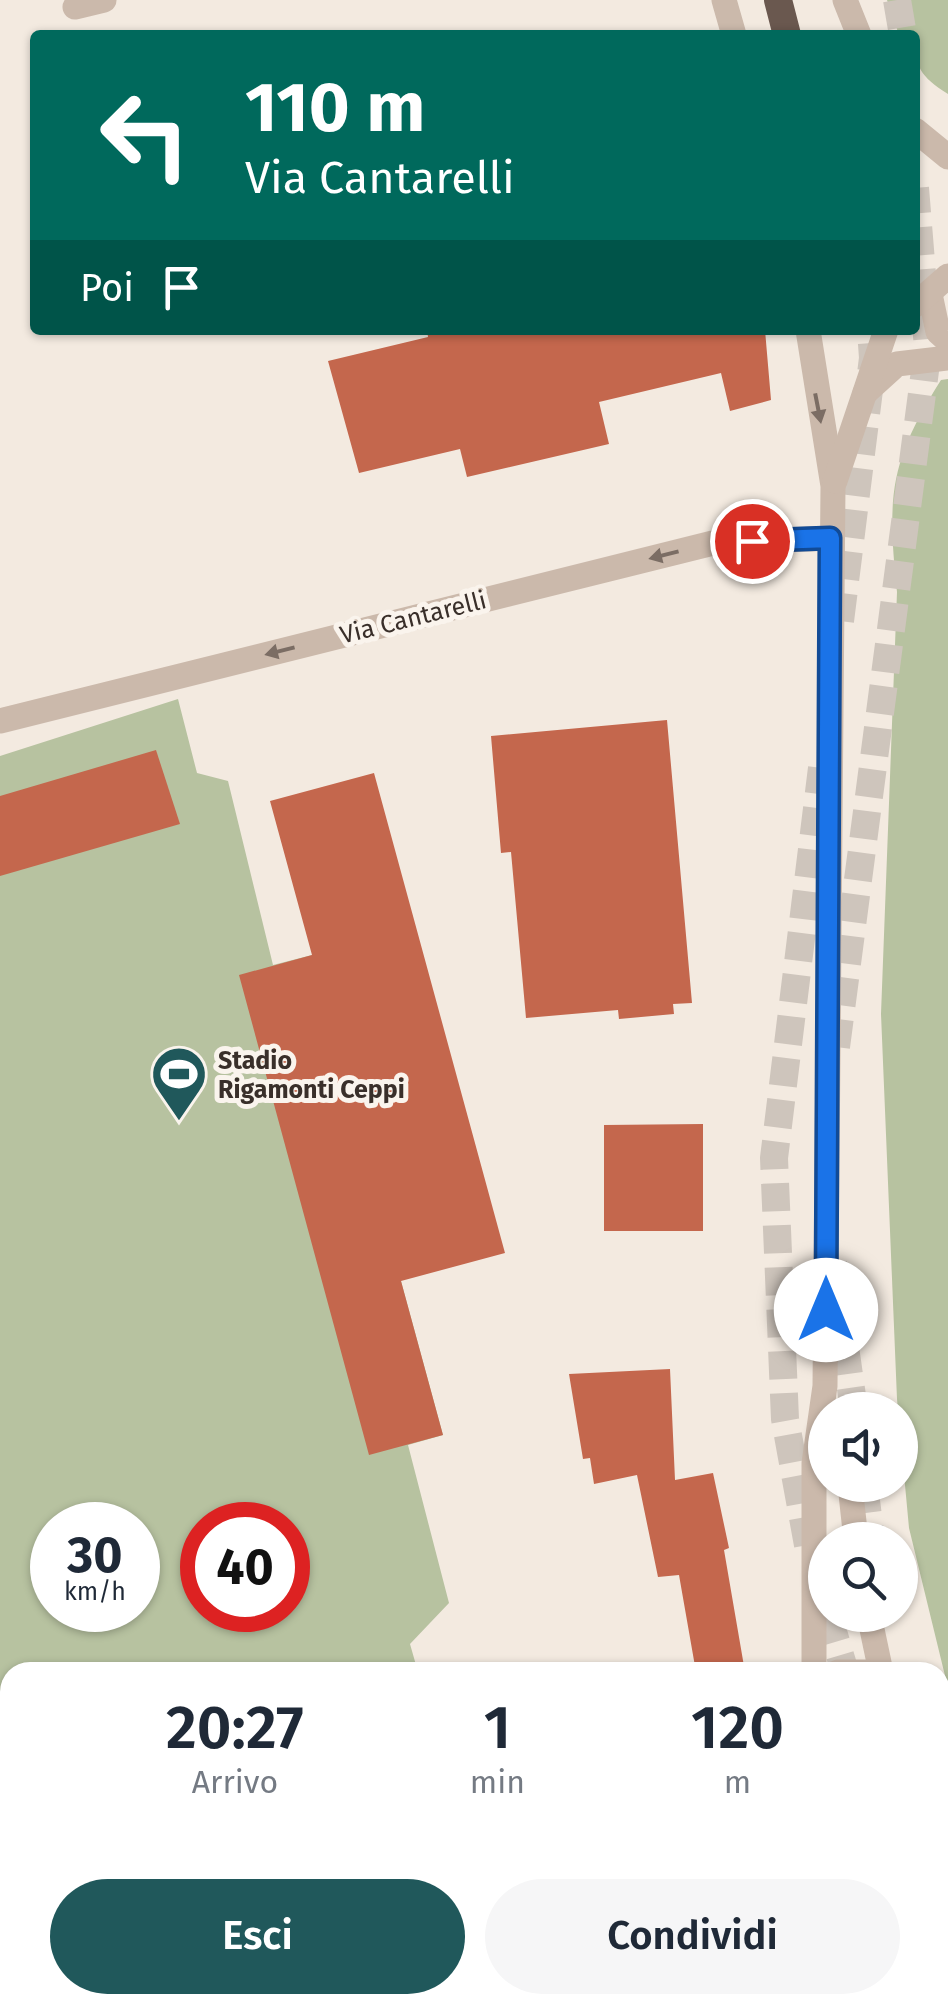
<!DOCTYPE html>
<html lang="it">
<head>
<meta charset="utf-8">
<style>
	:root { --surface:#fff; --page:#f6f6f7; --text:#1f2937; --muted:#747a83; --accent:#20585b }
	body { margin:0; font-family:"Fira Sans",sans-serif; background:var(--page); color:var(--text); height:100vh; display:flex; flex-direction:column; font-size:38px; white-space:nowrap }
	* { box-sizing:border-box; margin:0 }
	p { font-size:32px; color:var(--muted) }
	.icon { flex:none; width:55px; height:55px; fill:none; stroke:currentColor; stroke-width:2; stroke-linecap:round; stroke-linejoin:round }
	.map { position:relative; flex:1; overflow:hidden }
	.details { position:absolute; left:0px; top:1662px; width:950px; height:352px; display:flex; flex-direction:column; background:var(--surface); border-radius:30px 30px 0 0; box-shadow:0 2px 8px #0004 }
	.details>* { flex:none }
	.hud { position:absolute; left:30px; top:30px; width:890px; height:305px; border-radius:10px; box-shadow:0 2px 8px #0004; background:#00695c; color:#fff; overflow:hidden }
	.fabs { position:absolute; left:808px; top:1392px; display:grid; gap:20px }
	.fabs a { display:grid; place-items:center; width:110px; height:110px; border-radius:50%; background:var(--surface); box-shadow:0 2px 8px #0004; font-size:50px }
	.speed { position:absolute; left:30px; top:1502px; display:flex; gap:20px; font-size:50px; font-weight:700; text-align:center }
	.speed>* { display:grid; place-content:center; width:130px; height:130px; border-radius:50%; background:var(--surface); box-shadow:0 2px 8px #0004; line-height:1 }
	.speed small { font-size:25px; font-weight:400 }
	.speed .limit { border:15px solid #d22; background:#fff; color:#111 }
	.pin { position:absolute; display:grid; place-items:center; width:85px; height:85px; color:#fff; margin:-42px; border:5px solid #fff; border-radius:50%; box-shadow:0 2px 10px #0007 }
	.me { position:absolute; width:110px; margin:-55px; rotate:0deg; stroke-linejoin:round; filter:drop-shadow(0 0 8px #0008) }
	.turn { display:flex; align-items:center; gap:35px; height:210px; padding:0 50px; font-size:45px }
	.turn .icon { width:130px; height:130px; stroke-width:2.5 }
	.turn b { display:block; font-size:70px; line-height:85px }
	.then { display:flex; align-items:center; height:95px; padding:0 50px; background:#0003; gap:20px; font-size:38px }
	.eta { display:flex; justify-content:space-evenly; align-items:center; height:170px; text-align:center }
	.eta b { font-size:60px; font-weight:600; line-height:70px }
	.cta { display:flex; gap:20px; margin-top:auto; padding:20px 50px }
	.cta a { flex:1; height:115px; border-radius:60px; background:var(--accent); color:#fff; font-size:40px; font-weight:600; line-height:115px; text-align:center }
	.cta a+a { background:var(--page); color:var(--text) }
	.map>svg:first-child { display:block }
</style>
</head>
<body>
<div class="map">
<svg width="948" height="2013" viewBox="0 0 948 2013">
	<rect width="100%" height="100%" fill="#f3eae0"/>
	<g fill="#b7c2a0" fill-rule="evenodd">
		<path d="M887 0H948V94C920 76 915 68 915 35H899Z"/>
		<path d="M948 379V1688L909 1528 897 1399 881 1014 897 592C887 497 889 462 941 380Z"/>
		<path d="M178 699 197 773 228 781 273 965 312 955 443 1435 408 1445 449 1603 410 1644 418 1672H10V1831L0 1834V756ZM52 1525H138V1610H52ZM202 1525H288V1610H202Z"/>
	</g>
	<g fill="#c4674d">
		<polygon points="427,330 765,330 771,400 730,411 721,373 599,402 609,444 467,477 460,449 359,473 328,361 428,337"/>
		<polygon points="667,720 692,1003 673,1004 674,1014 619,1019 618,1010 526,1018 511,852 501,853 491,736"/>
		<polygon points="156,750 180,824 0,876 0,796"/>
		<polygon points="374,773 505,1253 401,1281 443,1435 369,1455 239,975 312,955 270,801"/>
		<polygon points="703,1124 703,1231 604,1231 604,1125"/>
		<polygon points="670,1369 675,1480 713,1473 729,1548 724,1550 745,1672 696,1672 679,1575 658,1577 637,1475 594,1484 590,1458 583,1459 569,1374"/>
	</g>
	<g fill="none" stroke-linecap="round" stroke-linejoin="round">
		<g stroke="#cec5bc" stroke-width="28" stroke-dasharray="28 14" stroke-linecap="butt">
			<polyline points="897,0 903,35"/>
			<polyline points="840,621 873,358 871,330"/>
			<polyline points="836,1047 928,348 915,188"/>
			<polyline points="833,1263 854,1410"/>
			<polyline points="864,1485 871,1540"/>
			<polyline points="808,1545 785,1419 774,1158 822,768"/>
			<polyline points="828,1615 845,1672"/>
			<polyline points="940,1920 948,1934"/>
		</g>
		<polyline stroke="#b7a396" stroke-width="6" stroke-dasharray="5 5" stroke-linecap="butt" points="687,2013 688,2005"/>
		<g stroke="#cbb9ab" stroke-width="25">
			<polyline points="930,294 938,332 948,341"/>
			<polyline points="865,393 897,364 948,358"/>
		</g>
		<g stroke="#cbb9ab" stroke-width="25">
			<polyline points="75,7 104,0"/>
			<polyline points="0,721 713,543 830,538"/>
		</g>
		<g stroke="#cbb9ab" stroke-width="25">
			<polyline points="724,0 734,35"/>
			<polyline points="845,0 859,35"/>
			<polyline points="915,130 948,157"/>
			<polyline points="915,305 948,276"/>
			<polyline points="808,330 833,486 825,1386 814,1463 814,1672"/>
			<polyline points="835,481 886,330"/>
			<polyline points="850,1485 856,1540"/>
			<polyline points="869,1615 881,1672"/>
			<polyline points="838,1672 867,1672"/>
			<polyline points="940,1826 948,1845"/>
			<polyline points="940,1968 948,1980"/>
			<polyline points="0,1990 10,1982"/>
		</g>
		<polyline stroke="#6a584f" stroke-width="28" points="778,0 787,35"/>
	</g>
	<defs><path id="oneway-solid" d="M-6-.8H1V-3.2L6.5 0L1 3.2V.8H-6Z" transform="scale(2.5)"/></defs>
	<g fill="#7b6d64">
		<use href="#oneway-solid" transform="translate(818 408) rotate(79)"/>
		<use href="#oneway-solid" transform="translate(664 555) rotate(166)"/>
		<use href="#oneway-solid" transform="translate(280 651) rotate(166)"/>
	</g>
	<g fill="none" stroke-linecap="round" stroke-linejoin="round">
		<g stroke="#114b97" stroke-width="25">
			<polyline id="route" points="752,541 830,538 826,1310"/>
		</g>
		<use href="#route" stroke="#1a73e8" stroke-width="18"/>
	</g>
	<defs>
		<g id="stadium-pin" transform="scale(2.875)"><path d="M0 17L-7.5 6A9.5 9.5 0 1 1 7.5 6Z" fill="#20585b" stroke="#faf4ed"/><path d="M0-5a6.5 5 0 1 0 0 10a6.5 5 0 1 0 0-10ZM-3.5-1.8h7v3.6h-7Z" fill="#fff"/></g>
	</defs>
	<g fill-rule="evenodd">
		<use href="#stadium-pin" x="179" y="1074"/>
	</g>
	<g text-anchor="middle" stroke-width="10" stroke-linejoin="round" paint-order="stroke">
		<g font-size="25" fill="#392f2a" stroke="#faf4ed">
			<text transform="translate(413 617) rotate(-14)" y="9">Via Cantarelli</text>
		</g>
		<g font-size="25" font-weight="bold" fill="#392f2a" stroke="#faf4ed" text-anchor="start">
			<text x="218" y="1069">Stadio<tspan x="218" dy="29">Rigamonti Ceppi</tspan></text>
		</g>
	</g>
</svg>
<div class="fabs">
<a><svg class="icon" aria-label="sound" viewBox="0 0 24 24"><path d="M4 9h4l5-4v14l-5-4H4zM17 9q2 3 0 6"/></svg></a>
<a><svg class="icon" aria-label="search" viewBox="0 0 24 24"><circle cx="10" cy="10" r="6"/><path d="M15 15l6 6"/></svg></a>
</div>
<div class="speed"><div>30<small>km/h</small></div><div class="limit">40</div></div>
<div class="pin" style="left:752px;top:541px;background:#d93025"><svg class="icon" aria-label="arrive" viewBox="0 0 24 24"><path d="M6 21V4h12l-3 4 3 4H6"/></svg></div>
<svg class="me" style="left:826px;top:1310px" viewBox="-20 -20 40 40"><circle r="19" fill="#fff"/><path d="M0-13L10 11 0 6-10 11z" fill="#1a73e8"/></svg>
<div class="hud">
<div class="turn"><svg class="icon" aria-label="left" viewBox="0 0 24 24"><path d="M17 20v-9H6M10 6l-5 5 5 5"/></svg><div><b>110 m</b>Via Cantarelli</div></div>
<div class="then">Poi<svg class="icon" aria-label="arrive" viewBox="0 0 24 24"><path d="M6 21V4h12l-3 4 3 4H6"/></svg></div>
</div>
<section class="details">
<div class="eta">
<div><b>20:27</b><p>Arrivo</p></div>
<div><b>1</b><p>min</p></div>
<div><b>120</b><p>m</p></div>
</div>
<div class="cta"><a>Esci</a><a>Condividi</a></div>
</section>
</div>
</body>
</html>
